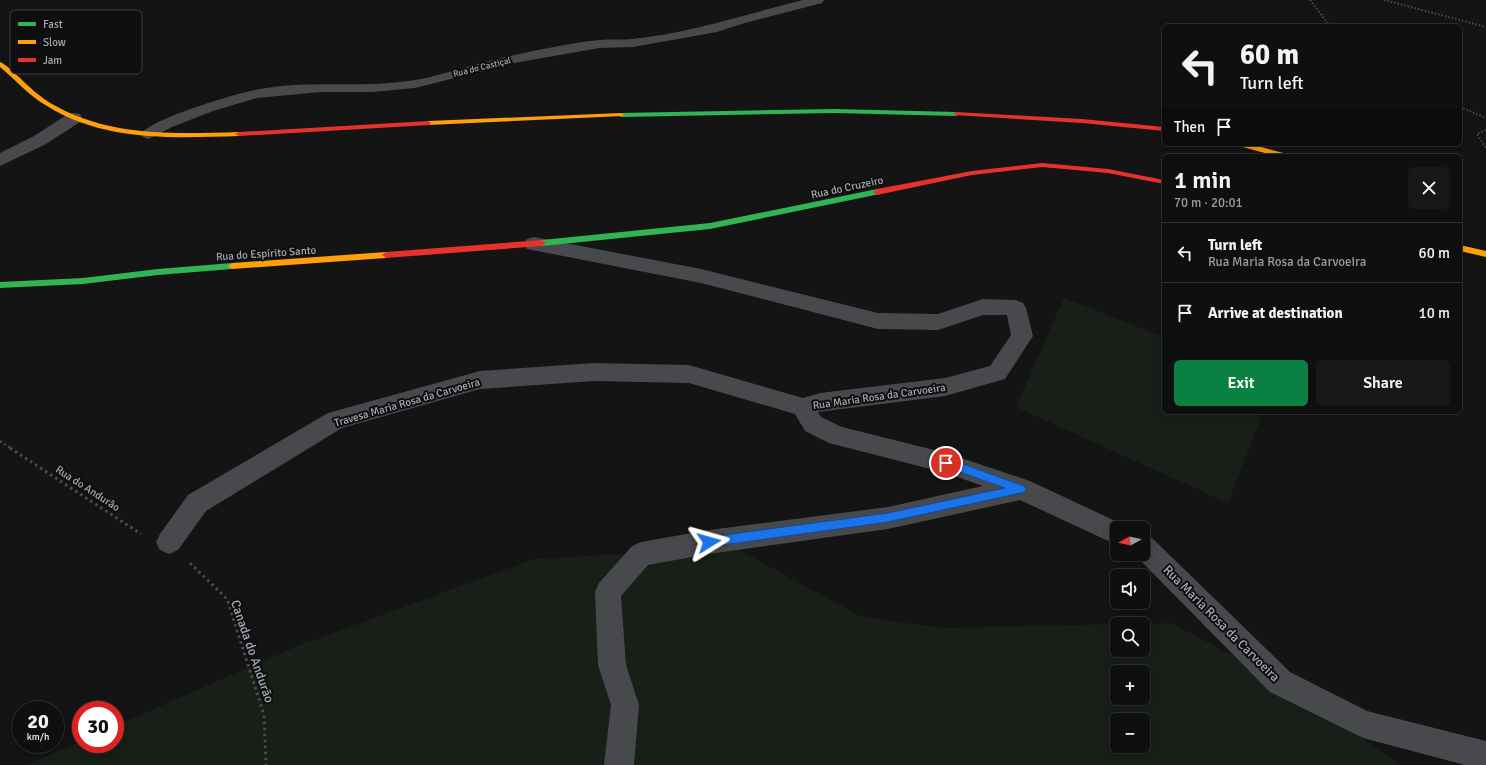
<!DOCTYPE html>
<html lang="en">
<head>
<meta charset="utf-8">
<style>
	:root { --surface:#0f0f0f; --page:#181818; --text:#f1f3f6; --muted:#9b9c9e; --line:#2f2f2f; --accent:#0b8043 }
	body { margin:0; font-family:Signika,sans-serif; background:var(--page); color:var(--text); height:100vh; display:flex; flex-direction:column; font-size:15px; white-space:nowrap }
	* { box-sizing:border-box; margin:0 }
	p { font-size:13px; color:var(--muted) }
	.icon { flex:none; width:22px; height:22px; fill:none; stroke:currentColor; stroke-width:2; stroke-linecap:round; stroke-linejoin:round }
	.map { position:relative; flex:1; overflow:hidden }
	.details { position:absolute; left:1162px; top:154px; width:300px; height:260px; display:flex; flex-direction:column; background:var(--surface); border-radius:6px; box-shadow:0 2px 10px #0003,0 0 0 1px var(--line) }
	.details>* { flex:none }
	.hud { position:absolute; left:1162px; top:24px; width:300px; height:122px; border-radius:6px; box-shadow:0 2px 10px #0003,0 0 0 1px var(--line); background:#0f0f0f; color:var(--text); overflow:hidden }
	.needle { width:26px; rotate:262deg }
	.fabs { position:absolute; left:1110px; top:521px; display:grid; gap:8px }
	.fabs a { display:grid; place-items:center; width:40px; height:40px; border-radius:6px; background:var(--surface); box-shadow:0 2px 10px #0003,0 0 0 1px var(--line); font-size:20px }
	.speed { position:absolute; left:12px; top:701px; display:flex; gap:8px; font-size:20px; font-weight:700; text-align:center }
	.speed>* { display:grid; place-content:center; width:52px; height:52px; border-radius:50%; background:var(--surface); box-shadow:0 2px 10px #0003,0 0 0 1px var(--line); line-height:1 }
	.speed small { font-size:10px; font-weight:400 }
	.speed .limit { border:6px solid #d22; background:#fff; color:#111 }
	.pin { position:absolute; display:grid; place-items:center; width:34px; height:34px; color:#fff; margin:-17px; border:2px solid #fff; border-radius:50%; box-shadow:0 1px 4px #0007 }
	.me { position:absolute; width:44px; margin:-22px; rotate:82deg; stroke-linejoin:round; filter:drop-shadow(0 0 3px #0008) }
	.turn { display:flex; align-items:center; gap:14px; height:84px; padding:0 12px; font-size:18px }
	.turn .icon { width:52px; height:52px; stroke-width:2.5 }
	.turn b { display:block; font-size:28px; line-height:34px }
	.then { display:flex; align-items:center; height:38px; padding:0 12px; background:#0003; gap:8px; font-size:15px }
	.round { display:grid; place-items:center; flex:none; width:42px; height:42px; border-radius:6px; background:var(--page) }
	.overview { display:flex; align-items:center; justify-content:space-between; height:68px; padding:0 12px }
	h1 { font-size:24px; font-weight:600; line-height:30px }
	.cta { display:flex; gap:8px; margin-top:auto; padding:8px 12px }
	.cta a { flex:1; height:46px; border-radius:6px; background:var(--accent); color:#fff; font-size:16px; font-weight:600; line-height:46px; text-align:center }
	.cta a+a { background:var(--page); color:var(--text) }
	ul { padding:0; list-style:none }
	li { display:flex; align-items:center; gap:12px; height:60px; padding:0 12px; border-top:1px solid var(--line) }
	li div { flex:1 }
	li b { display:block; font-size:15px }
	li em { font-style:normal }
	.map>svg:first-child { display:block }
</style>
</head>
<body>
<div class="map">
<svg width="1486" height="765" viewBox="0 0 1486 765">
	<rect width="100%" height="100%" fill="#141414"/>
	<g fill="#181e18" fill-rule="evenodd">
		<polygon points="1064,298 1164,337 1164,412 1263,412 1228,503 1016,407"/>
		<path d="M739 550 862 617 945 628 1117 624V650H1143V624H1119L1171 623 1261 670 1401 765H26L81 741V744H115V726L295 647 534 559 638 553ZM1117 672H1143V698H1117ZM1117 720H1143V746H1117Z"/>
	</g>
	<g fill="none" stroke-linecap="round" stroke-linejoin="round">
		<g stroke="#4a4b4f" stroke-width="2" stroke-dasharray="1.5 2" stroke-linecap="butt">
			<polyline points="1310,0 1330,26"/>
			<polyline points="1384,0 1486,27"/>
			<polyline points="1460,107 1486,118"/>
			<polyline points="1486,130 1477,134 1486,148"/>
		</g>
		<polyline stroke="#4a4b4f" stroke-width="2.5" stroke-dasharray="2 3" stroke-linecap="butt" points="0,441 12,449"/>
		<g stroke="#4a4b4f" stroke-width="3" stroke-dasharray="2.5 3.5" stroke-linecap="butt">
			<polyline points="10,448 141,534"/>
			<polyline points="190,563 227,599 264,715 266,765"/>
		</g>
		<path fill="#48494d" fill-rule="evenodd" d="M803 0H824L822 3 745 23 717 32 633 47 599 48 514 63 415 88 373 92H320L257 98 213 111 172 127 153 137 148 139 143 137 141 134C151 119 234 94 255 90 307 79 362 89 415 80 449 74 481 61 515 55 542 49 571 43 599 40 610 39 622 40 633 39 691 33 747 14 803 0Z"/>
		<g fill="#48494d" fill-rule="evenodd">
			<polygon points="74,113 80,114 82,118 80,122 46,144 0,166 0,153 34,136 68,114"/>
			<polygon points="534,237 701,269 878,313 938,314 983,299 1016,300 1023,303 1026,308 1033,336 1005,379 945,396 818,412 821,417 842,427 946,453 1030,481 1126,526 1127,528 1117,528 1117,545 1020,500 888,529 709,554 648,565 621,596 626,665 639,705 634,765 604,765 611,705 598,665 595,592 599,583 632,546 641,542 709,530 888,507 983,486 946,473 829,443 805,431 795,414 689,383 594,381 480,389 342,428 206,511 178,550 169,554 160,550 156,542 160,534 188,495 328,413 480,371 594,363 689,365 803,398 820,393 945,378 990,366 1011,335 1007,315 983,315 938,330 878,329 701,283 527,249 524,244 527,239"/>
			<polygon points="1143,534 1152,538 1290,672 1367,711 1486,741 1486,765 1465,765 1363,738 1270,692 1134,554 1143,554"/>
		</g>
		<g fill="#30b455" fill-rule="evenodd">
			<polygon points="834,109 956,112 959,114 956,116 834,113 621,117 618,115 621,113"/>
			<polygon points="877,189 880,190 880,194 710,229 542,246 538,243 542,240 710,223"/>
			<polygon points="232,263 236,266 232,269 158,275 83,284 0,288 0,282 83,278 158,269"/>
		</g>
		<g fill="#ff9f0a" fill-rule="evenodd">
			<path d="M0 62C7 65 13 72 19 77 29 87 40 97 52 104 109 137 175 134 239 132L243 134 239 136C173 138 105 142 47 106 29 96 16 80 0 67Z"/>
			<polygon points="621,113 624,115 623,116 428,125 425,123 428,121"/>
			<polygon points="1238,144 1250,144 1287,154 1288,156 1276,156 1239,146"/>
			<polygon points="1460,245 1486,251 1486,257 1460,251"/>
			<polygon points="386,252 390,255 386,258 232,269 228,266 232,263"/>
		</g>
		<g fill="#e5322d" fill-rule="evenodd">
			<polygon points="956,112 1082,119 1164,127 1164,131 1082,123 954,115 954,113"/>
			<polygon points="428,121 431,123 430,125 239,136 235,134 239,132"/>
			<polygon points="1042,163 1108,169 1164,180 1164,184 1108,173 1042,167 972,175 877,195 873,192 877,189 972,171"/>
			<polygon points="542,240 546,243 542,246 386,258 382,255 386,252"/>
		</g>
	</g>
	<polygon fill="#1a73e8" stroke="#114b97" points="946,458 1024,486 1026,489 1024,492 1021,493 888,522 709,547 705,545 704,542 705,539 709,537 888,513 1005,488 943,466 942,463 943,460"/>
	<g text-anchor="middle" stroke-width="4" stroke-linejoin="round" paint-order="stroke">
		<g font-size="9" fill="#a4abb5" stroke="#0e0e0f">
			<text transform="translate(482 67) rotate(-14)" y="3">Rua do Castiçal</text>
		</g>
		<g font-size="11" fill="#a4abb5" stroke="#0e0e0f">
			<text transform="translate(847 187) rotate(-12)" y="4">Rua do Cruzeiro</text>
			<text transform="translate(266 253) rotate(-4)" y="4">Rua do Espírito Santo</text>
			<text transform="translate(879 396) rotate(-8)" y="4">Rua Maria Rosa da Carvoeira</text>
			<text transform="translate(407 402) rotate(-16)" y="4">Travesa Maria Rosa da Carvoeira</text>
			<text transform="translate(88 488) rotate(33)" y="4">Rua do Andurão</text>
		</g>
		<g font-size="13" fill="#a4abb5" stroke="#0e0e0f">
			<text transform="translate(1222 623) rotate(45)" y="5">Rua Maria Rosa da Carvoeira</text>
			<text transform="translate(253 651) rotate(71)" y="5">Canada do Andurão</text>
		</g>
	</g>
	<rect x="10" y="10" width="132" height="64" rx="6" fill="#0e0e0f" stroke="#3b3d41" stroke-width="1"/>
	<rect x="18" y="22" width="18" height="4" fill="#30b455"/>
	<rect x="18" y="40" width="18" height="4" fill="#ff9f0a"/>
	<rect x="18" y="58" width="18" height="4" fill="#e5322d"/>
	<g font-size="11" fill="#a4abb5">
		<text x="43" y="28">Fast</text>
		<text x="43" y="46">Slow</text>
		<text x="43" y="64">Jam</text>
	</g>
</svg>
<div class="fabs">
<a><svg class="needle" viewBox="-14 -14 28 28"><path d="M0-13l5 13h-10z" fill="#e53935"/><path d="M0 13l5-13h-10z" fill="#9b9c9e"/></svg></a>
<a><svg class="icon" aria-label="sound" viewBox="0 0 24 24"><path d="M4 9h4l5-4v14l-5-4H4zM17 9q2 3 0 6"/></svg></a>
<a><svg class="icon" aria-label="search" viewBox="0 0 24 24"><circle cx="10" cy="10" r="6"/><path d="M15 15l6 6"/></svg></a>
<a>+</a>
<a>−</a>
</div>
<div class="speed"><div>20<small>km/h</small></div><div class="limit">30</div></div>
<div class="pin" style="left:946px;top:463px;background:#d93025"><svg class="icon" aria-label="arrive" viewBox="0 0 24 24"><path d="M6 21V4h12l-3 4 3 4H6"/></svg></div>
<svg class="me" style="left:709px;top:542px" viewBox="-20 -20 40 40"><path d="M0-17L14 15 0 8-14 15z" fill="#1a73e8" stroke="#fff" stroke-width="4"/></svg>
<div class="hud">
<div class="turn"><svg class="icon" aria-label="left" viewBox="0 0 24 24"><path d="M17 20v-9H6M10 6l-5 5 5 5"/></svg><div><b>60 m</b>Turn left</div></div>
<div class="then">Then<svg class="icon" aria-label="arrive" viewBox="0 0 24 24"><path d="M6 21V4h12l-3 4 3 4H6"/></svg></div>
</div>
<section class="details">
<div class="overview"><div><h1>1 min</h1><p>70 m · 20:01</p></div><a class="round"><svg class="icon" aria-label="close" viewBox="0 0 24 24"><path d="M6 6l12 12M18 6L6 18"/></svg></a></div>
<ul>
<li><svg class="icon" aria-label="left" viewBox="0 0 24 24"><path d="M17 20v-9H6M10 6l-5 5 5 5"/></svg><div><b>Turn left</b><p>Rua Maria Rosa da Carvoeira</p></div><em>60 m</em></li>
<li><svg class="icon" aria-label="arrive" viewBox="0 0 24 24"><path d="M6 21V4h12l-3 4 3 4H6"/></svg><div><b>Arrive at destination</b></div><em>10 m</em></li>
</ul>
<div class="cta"><a>Exit</a><a>Share</a></div>
</section>
</div>
</body>
</html>
